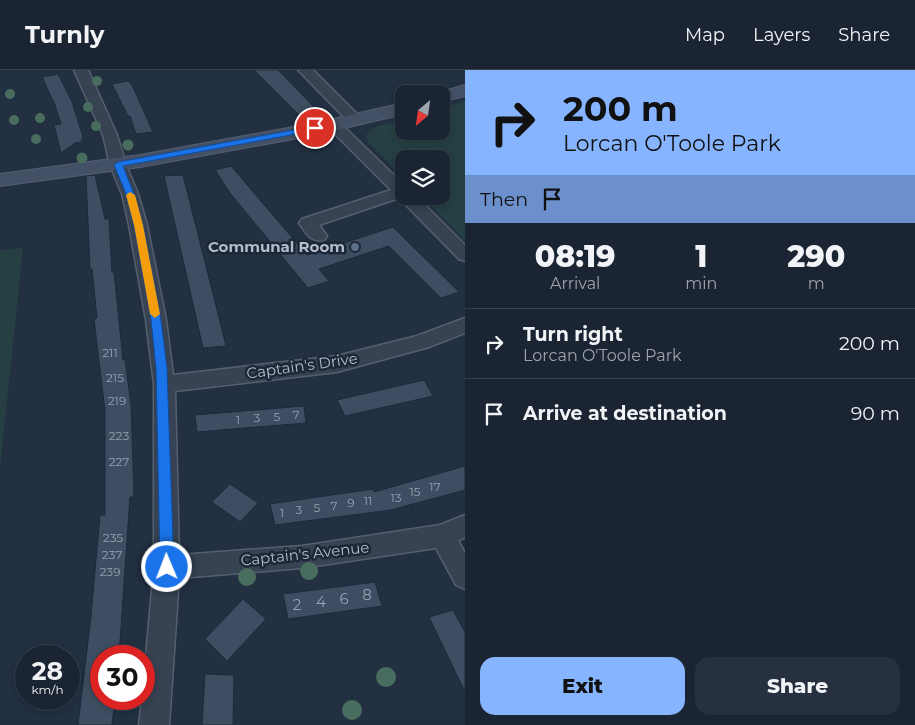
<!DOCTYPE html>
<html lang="en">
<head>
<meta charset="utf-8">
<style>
	:root { --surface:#1a2432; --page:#27303e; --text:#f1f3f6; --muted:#9fa4ac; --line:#38414d; --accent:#86b4ff }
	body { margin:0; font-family:Montserrat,sans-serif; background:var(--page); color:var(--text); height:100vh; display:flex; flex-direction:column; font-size:19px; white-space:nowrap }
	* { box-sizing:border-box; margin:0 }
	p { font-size:16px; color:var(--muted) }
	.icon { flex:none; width:28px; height:28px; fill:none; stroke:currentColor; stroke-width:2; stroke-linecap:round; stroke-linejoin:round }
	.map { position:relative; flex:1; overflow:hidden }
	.drawer { display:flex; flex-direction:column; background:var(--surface); width:450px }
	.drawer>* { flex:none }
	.guide { background:#86b4ff; color:#111; overflow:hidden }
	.needle { width:32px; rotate:209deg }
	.tools { position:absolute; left:395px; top:15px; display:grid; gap:10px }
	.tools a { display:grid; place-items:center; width:55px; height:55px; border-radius:10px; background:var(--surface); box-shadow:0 2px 8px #0003,0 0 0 1px var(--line); font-size:25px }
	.speed { position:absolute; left:15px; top:575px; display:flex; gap:10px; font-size:25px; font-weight:700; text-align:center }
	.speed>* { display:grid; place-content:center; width:65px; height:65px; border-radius:50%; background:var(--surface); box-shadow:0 2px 8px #0003,0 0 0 1px var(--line); line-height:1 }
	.speed small { font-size:12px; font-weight:400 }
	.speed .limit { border:8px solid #d22; background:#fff; color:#111 }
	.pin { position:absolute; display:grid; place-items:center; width:42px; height:42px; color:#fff; margin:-21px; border:2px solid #fff; border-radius:50%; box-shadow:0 1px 5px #0007 }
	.me { position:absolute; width:55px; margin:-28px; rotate:359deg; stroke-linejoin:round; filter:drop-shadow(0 0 4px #0008) }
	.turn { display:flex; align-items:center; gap:18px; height:105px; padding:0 15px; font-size:22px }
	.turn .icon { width:65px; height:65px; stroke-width:2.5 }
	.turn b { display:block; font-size:35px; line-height:42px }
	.then { display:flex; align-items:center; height:48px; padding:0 15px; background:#0003; gap:10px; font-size:19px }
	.eta { display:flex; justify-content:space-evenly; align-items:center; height:85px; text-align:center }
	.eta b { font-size:30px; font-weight:800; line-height:35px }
	.action { display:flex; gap:10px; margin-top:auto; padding:10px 15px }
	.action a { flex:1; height:58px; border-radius:15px; background:var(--accent); color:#111; font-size:20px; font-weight:800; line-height:58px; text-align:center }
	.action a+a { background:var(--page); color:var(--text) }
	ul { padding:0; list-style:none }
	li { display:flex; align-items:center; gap:15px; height:70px; padding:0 15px; border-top:1px solid var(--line) }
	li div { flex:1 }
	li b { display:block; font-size:19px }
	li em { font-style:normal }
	header { display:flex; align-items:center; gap:30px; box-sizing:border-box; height:70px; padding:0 25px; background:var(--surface); border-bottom:1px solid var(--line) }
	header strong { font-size:24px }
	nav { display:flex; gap:28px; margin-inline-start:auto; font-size:18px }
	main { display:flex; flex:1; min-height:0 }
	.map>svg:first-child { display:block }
</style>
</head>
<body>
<header>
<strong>Turnly</strong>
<nav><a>Map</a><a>Layers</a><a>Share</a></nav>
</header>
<main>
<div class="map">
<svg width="465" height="655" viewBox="0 0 465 655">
	<rect width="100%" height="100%" fill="#223042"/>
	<g fill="#253f43">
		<path d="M465 31V171L421 126H441V89H404V108L368 72 366 66C372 54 392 53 404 50V61H441V39Z"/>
		<polygon points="23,178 0,399 0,180"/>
	</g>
	<g fill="#3e4e62" stroke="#1e2939">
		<polygon points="254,0 278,0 320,43 302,48"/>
		<polygon points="58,4 72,32 83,67 82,68 82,72 75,73 61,83 54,55 61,54 55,35 42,7"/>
		<polygon points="128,11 132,15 153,62 136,64 130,46 128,46 112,14"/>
		<polygon points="231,96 307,185 393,157 459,222 441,228 389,176 319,199 329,211 308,218 230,123 215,100"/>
		<polygon points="95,105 105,149 109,149 112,202 114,202 123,290 125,289 131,335 134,427 130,427 119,586 101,586 101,629 115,629 112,655 78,655 91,546 100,445 105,445 105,341 94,249 97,248 92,199 90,199 86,106"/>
		<polygon points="183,105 215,232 226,276 203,278 164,106"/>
		<polygon points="424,310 433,326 345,346 337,330"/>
		<polygon points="304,336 306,353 197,362 195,345"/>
		<polygon points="465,396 465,420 391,440 275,455 270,434 373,419 374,422"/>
		<polygon points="230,414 258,433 240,452 212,432"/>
		<polygon points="375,512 382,536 288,549 283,524"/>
		<polygon points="243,529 266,549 227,591 205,569"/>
		<polygon points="453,540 465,562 465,622 429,547"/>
		<polygon points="205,604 234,605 233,655 202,655"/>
	</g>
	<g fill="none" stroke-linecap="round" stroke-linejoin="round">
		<g stroke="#55606f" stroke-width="3">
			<g id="street">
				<polygon points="74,0 88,0 117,65 126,95 138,124 147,155 166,250 173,305 337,286 417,266 465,248 465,263 429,277 337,302 175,321 179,485 302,476 440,455 465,445 465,467 458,471 465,483 465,519 456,515 436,478 302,498 179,508 169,655 139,655 142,629 144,629 144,609 154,497 154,314 146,250 129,155 122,124 110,95 103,65"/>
				<polygon points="298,0 313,0 360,47 362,50 360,53 350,53"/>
				<path d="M333 50 338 51 404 115V126H416L465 175V191L459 189 399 128 319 155 327 166 324 170C311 173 306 163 299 153L302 149 391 120 328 57 326 54 328 51Z"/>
			</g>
		</g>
		<g stroke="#55606f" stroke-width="2">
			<g id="secondary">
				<polygon points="465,15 465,26 441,32 441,24 434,24"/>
				<polygon points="404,33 404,44 315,65 140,97 0,116 0,104 140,85 315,53"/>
			</g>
		</g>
		<use href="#street" fill="#374252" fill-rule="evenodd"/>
		<use href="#secondary" fill="#445065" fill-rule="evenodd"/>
	</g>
	<g fill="#486d5e">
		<circle cx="97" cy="11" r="5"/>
		<circle cx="10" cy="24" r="5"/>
		<circle cx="88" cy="37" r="5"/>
		<circle cx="40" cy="48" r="5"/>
		<circle cx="14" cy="50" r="5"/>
		<circle cx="96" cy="56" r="5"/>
		<circle cx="36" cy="69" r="5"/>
		<circle cx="128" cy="75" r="5.5"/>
		<circle cx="82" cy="88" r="5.5"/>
		<circle cx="309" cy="501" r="9"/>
		<circle cx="247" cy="507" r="9"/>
		<circle cx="386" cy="607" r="10"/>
		<circle cx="352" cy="640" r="10"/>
	</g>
	<polygon fill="#1a73e8" stroke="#114b97" points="315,56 318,57 318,60 123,96 134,124 143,155 161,250 167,298 174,497 172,502 167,503 162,502 160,497 156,298 151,250 134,155 126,124 114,95 118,92"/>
	<polygon fill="#f59e0b" points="130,122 135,125 143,155 160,244 155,248 150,244 134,155 126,125"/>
	<circle fill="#5c6f8a" stroke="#1c2737" stroke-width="2" cx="355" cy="177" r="5"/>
	<g text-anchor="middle" stroke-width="5" stroke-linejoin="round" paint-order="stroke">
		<g font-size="12" fill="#96a1b2">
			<text x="110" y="287">211</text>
			<text x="115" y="312">215</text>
			<text x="117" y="335">219</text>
			<text x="296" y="349">7</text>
			<text x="277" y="351">5</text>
			<text x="257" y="352">3</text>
			<text x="238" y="354">1</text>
			<text x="119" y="370">223</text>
			<text x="119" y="396">227</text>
			<text x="435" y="421">17</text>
			<text x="415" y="426">15</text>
			<text x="396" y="432">13</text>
			<text x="368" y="435">11</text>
			<text x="351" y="437">9</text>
			<text x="334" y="440">7</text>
			<text x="317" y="442">5</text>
			<text x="299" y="444">3</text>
			<text x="282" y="447">1</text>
			<text x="113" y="472">235</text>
			<text x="112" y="489">237</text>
			<text x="110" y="506">239</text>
		</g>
		<g font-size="15" font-weight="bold" fill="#b4bdcc" stroke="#1c2737" text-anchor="end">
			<text x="345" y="182">Communal Room</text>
		</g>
		<g font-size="15" fill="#b4bdcc" stroke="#1c2737">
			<text transform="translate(302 296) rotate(-8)" y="5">Captain's Drive</text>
			<text transform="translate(305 484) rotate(-6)" y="5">Captain's Avenue</text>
		</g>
		<g font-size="15" fill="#96a1b2">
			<text x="367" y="530">8</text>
			<text x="344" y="534">6</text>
			<text x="321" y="537">4</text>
			<text x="297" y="540">2</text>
		</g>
	</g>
</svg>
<div class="tools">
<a><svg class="needle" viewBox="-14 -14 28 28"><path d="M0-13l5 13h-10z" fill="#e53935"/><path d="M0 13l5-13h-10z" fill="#9fa4ac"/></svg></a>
<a><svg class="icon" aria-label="layers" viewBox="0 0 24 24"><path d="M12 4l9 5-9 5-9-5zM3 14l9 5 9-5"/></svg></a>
</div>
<div class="speed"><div>28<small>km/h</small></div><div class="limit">30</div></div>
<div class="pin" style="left:315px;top:58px;background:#d93025"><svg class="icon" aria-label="arrive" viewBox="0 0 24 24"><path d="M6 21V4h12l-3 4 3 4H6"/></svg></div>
<svg class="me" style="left:167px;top:497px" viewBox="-20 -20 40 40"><circle r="17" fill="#1a73e8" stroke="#fff" stroke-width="3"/><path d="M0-11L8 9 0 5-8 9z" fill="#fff"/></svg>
</div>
<section class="drawer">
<div class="guide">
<div class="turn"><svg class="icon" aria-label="right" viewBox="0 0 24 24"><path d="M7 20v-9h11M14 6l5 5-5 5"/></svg><div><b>200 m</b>Lorcan O'Toole Park</div></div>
<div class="then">Then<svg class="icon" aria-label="arrive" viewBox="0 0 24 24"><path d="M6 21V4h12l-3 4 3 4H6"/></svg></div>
</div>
<div class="eta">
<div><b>08:19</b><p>Arrival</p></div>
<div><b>1</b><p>min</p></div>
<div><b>290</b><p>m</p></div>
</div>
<ul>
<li><svg class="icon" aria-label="right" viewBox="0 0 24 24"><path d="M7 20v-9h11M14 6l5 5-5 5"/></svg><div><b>Turn right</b><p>Lorcan O'Toole Park</p></div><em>200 m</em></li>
<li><svg class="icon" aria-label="arrive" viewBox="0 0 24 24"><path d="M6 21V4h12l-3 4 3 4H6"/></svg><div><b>Arrive at destination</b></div><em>90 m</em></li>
</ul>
<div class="action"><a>Exit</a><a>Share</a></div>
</section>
</main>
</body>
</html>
